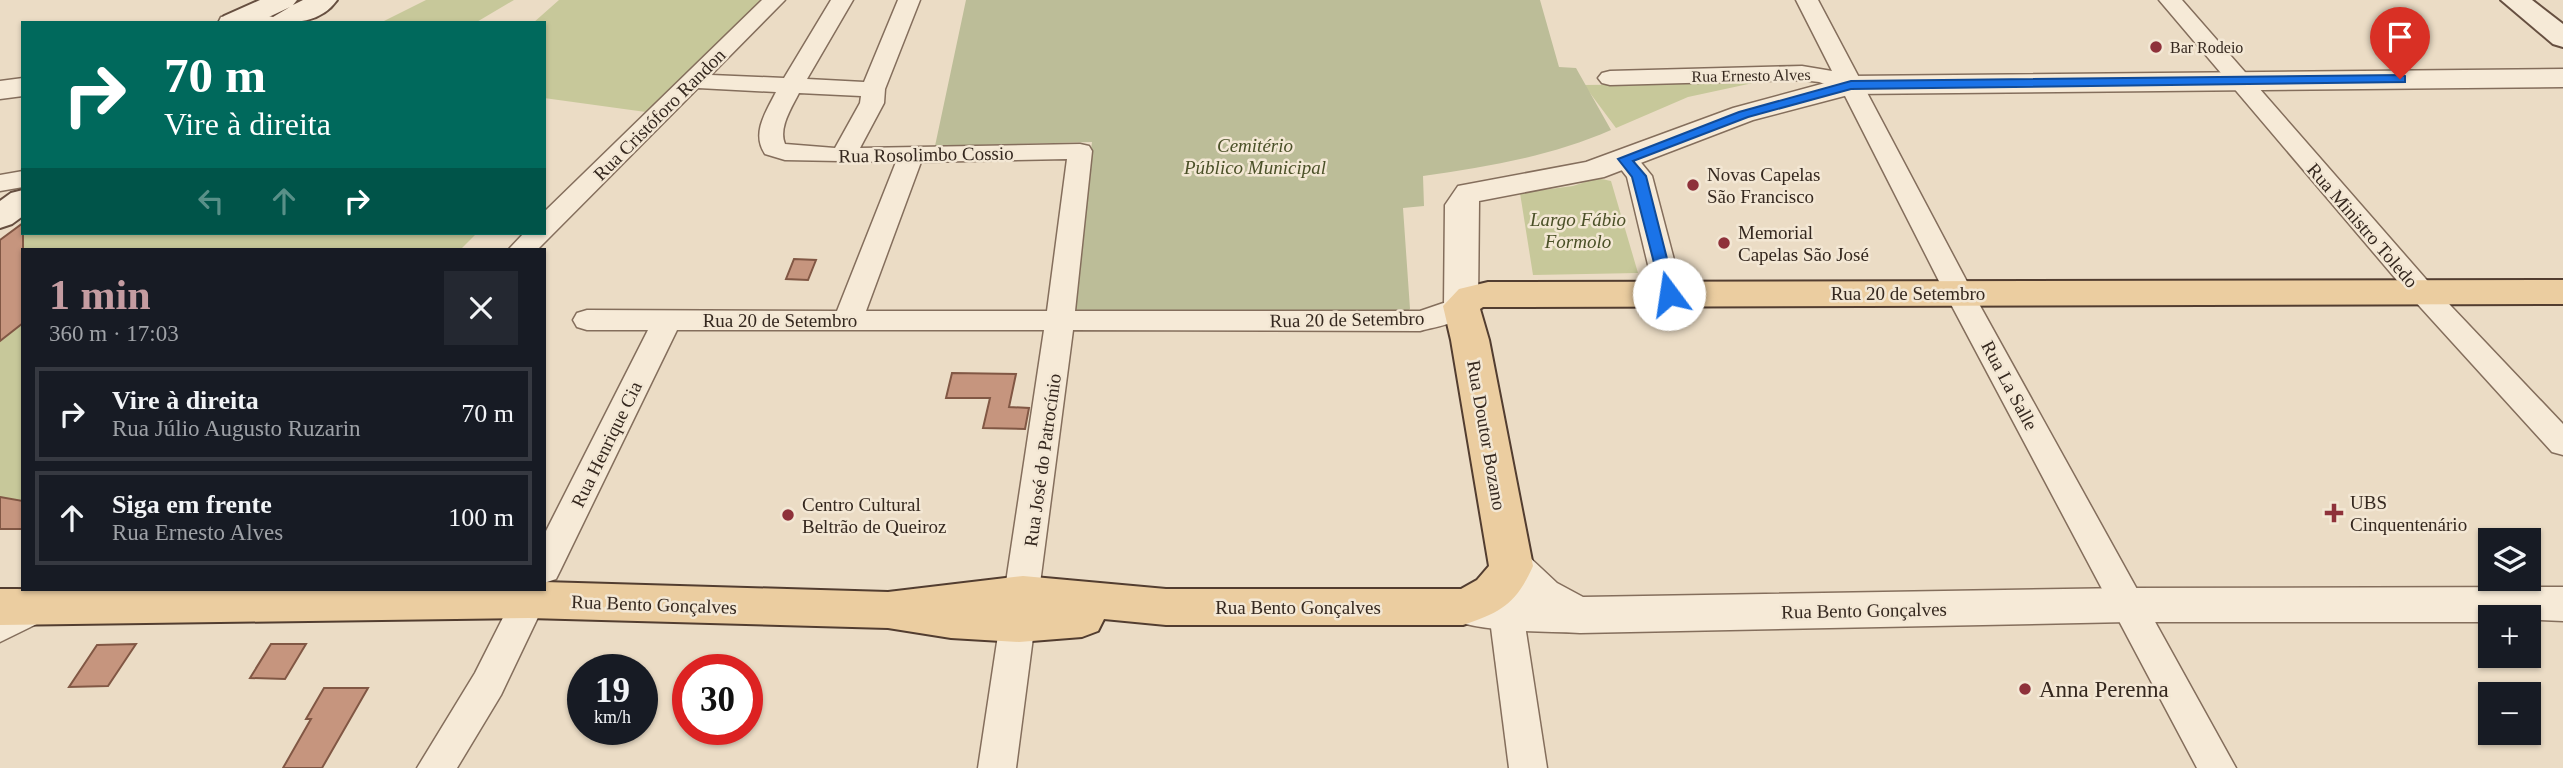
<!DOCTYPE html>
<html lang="pt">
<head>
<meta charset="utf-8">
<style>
	:root { --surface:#171b24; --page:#242831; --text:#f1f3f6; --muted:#9ea1a6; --line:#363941; --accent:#c49ca1 }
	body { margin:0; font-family:"Times New Roman",serif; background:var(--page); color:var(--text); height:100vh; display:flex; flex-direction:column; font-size:26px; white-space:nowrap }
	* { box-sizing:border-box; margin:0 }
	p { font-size:23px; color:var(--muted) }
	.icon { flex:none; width:38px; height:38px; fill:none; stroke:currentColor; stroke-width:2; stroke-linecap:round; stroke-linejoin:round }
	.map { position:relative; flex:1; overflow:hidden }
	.sheet { position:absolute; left:21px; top:248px; width:525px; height:343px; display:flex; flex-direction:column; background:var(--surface); border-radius:0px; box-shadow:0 2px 5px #0004 }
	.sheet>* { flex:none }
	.banner { position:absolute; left:21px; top:21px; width:525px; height:214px; border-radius:0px; box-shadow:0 2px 5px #0004; background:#00695c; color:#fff; overflow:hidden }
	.buttons { position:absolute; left:2478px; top:528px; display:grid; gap:14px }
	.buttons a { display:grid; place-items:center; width:63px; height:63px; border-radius:0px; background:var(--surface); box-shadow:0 2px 5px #0004; font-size:35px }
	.speed { position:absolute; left:567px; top:654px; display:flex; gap:14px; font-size:35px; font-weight:700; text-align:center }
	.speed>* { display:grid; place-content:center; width:91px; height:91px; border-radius:50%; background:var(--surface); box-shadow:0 2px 5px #0004; line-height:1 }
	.speed small { font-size:18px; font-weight:400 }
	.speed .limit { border:10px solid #d22; background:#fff; color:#111 }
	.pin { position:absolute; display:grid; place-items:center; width:60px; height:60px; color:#fff; margin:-72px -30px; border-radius:50% 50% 50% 0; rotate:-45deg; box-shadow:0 0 7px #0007 }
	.pin .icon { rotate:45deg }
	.me { position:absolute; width:77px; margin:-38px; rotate:346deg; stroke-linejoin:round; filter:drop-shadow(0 0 5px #0008) }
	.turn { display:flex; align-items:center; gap:24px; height:147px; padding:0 28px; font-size:32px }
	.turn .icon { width:91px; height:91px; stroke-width:2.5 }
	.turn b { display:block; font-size:49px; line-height:60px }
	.lanes { display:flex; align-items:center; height:66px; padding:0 28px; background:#0003; justify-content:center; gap:35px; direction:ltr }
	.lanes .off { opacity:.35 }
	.round { display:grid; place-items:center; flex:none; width:74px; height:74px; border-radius:0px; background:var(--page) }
	.overview { display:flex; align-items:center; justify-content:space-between; height:119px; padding:0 28px }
	h1 { font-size:42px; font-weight:600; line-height:52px; color:var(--accent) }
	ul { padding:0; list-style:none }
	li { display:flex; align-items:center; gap:21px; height:94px; margin:0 14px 10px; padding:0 14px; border:4px solid var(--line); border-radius:0px }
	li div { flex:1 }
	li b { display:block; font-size:26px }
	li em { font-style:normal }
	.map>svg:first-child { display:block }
</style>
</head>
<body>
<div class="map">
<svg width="2563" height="768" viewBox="0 0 2563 768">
	<rect width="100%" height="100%" fill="#ebdcc5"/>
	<g fill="#c7c89a">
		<polygon points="426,0 514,0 475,23 380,23"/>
		<polygon points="559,0 760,0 653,113 544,98 544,23 533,23"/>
		<polygon points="1753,83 1688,97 1616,128 1584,85"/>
		<polygon points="1597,178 1611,181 1638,273 1533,275 1520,193 1573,186"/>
		<polygon points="23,223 23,233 477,233 460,250 23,250 23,529 0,529 0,240"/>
	</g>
	<path fill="#bcbd98" d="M966 0H1540L1559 67 1576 68 1611 130C1552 156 1487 167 1423 176L1424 206 1403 208 1410 309 1405 313 1068 312 1092 142 935 146Z"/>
	<g fill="#c6957e" stroke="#815744" stroke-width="2">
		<polygon points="23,223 23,323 0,341 0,240"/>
		<polygon points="794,259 816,260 808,280 786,279"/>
		<polygon points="952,373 1016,374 1009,407 1029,408 1025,429 983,428 990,398 946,398"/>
		<polygon points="0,497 23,501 23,529 0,529"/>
		<polygon points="136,644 108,686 69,687 97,645"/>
		<polygon points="271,644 306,644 285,679 250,678"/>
		<polygon points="324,688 368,688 322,768 283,768 311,719 306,719"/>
	</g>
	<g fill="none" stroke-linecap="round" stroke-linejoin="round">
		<g stroke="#846e5c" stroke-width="3">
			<g id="minor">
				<path d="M762 0H785L711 75 784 78 831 0H853L807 79 864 82 898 0H920L885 89 884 103 860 148 1080 144 1089 146 1092 151 1075 311H1420L1461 297 1471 299 1475 306C1465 323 1438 326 1420 331L1073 330 1016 768H978L1044 330H677L561 569 556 579 547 582 551 590 501 695 457 768H417L475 673 517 590H544V535L648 330H587L577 327 573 320 577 313 587 310 837 311 896 162 785 160 765 154C751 133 766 112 776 92L698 88 537 250H508L524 233H544V212ZM799 93 861 96 860 103 835 148 785 144C778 128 792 107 799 93ZM1067 159 1047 311H866L921 162Z"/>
				<polygon points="1796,0 1818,0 1973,293 2236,768 2197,768 1945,293 1842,90 1819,82 1802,80 1610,85 1602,83 1598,78 1602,73 1610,71 1802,66 1832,71"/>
				<polygon points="2159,0 2182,0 2432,286 2563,424 2563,455 2552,452 2412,298"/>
				<polygon points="1625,152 1634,154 1652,176 1683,294 1679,301 1669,303 1659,301 1655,294 1627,177 1613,159 1616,154"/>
				<polygon points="23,171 23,187 0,191 0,175"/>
				<polygon points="41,592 53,596 58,606 53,616 0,642 0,611"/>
				<polygon points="1506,598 1518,602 1523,612 1547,768 1509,768 1489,612 1494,602"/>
			</g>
		</g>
		<g stroke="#846e5c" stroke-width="3">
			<g id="tertiary">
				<polygon points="248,12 273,17 276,23 218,23 221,17"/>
				<polygon points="2563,69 2563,87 1852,94 1753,120 1604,177 1479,201 1478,306 1473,314 1461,318 1449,314 1444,306 1445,205 1458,186 1586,162 1733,108 1851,76"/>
				<polygon points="23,78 23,96 0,99 0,81"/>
				<path d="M1511 549 1526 554 1557 583 1583 597 2129 588 2563 587V621L2490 618V622H2129L1580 633C1537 631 1489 633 1448 619L1442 607 1448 595 1463 590 1514 595 1496 578 1490 566 1496 554Z"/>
			</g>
		</g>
		<g stroke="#664f40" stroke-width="4">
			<g id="secondary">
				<path d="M260 0H297L293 5 303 0H337C321 23 294 23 269 23L273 17 290 7 256 23 220 22 224 16Z"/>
				<polygon points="2501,0 2532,0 2563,24 2563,47 2553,44"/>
				<polygon points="23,190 23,216 12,224 0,228 0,201 11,193"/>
			</g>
		</g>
		<g stroke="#523d30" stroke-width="4">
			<path id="primary" d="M2563 280V304L1483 307 1480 309 1489 340 1533 566C1516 604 1501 612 1463 625H1166L1104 619 1098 631 1082 637 1019 642 951 638 888 628 529 618 0 625V589L544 590V582L888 592 1023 576 1166 589H1461L1477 580 1489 566 1451 340 1443 306 1459 289 1488 282Z"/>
		</g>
		<use href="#minor" fill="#f6ead7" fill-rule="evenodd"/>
		<use href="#tertiary" fill="#f6ead7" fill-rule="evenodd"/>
		<use href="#secondary" fill="#f6ead7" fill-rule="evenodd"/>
		<use href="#primary" fill="#ebcda0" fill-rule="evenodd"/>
	</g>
	<polygon fill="#1a73e8" stroke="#114b97" stroke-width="2" points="2400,75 2405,76 2405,82 1851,89 1748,117 1633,161 1646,176 1676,294 1669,299 1662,294 1632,177 1618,159 1739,112 1851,81"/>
	<g fill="#8e313a" stroke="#f3e7d4" stroke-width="2.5">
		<circle cx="2156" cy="47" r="7"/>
		<circle cx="1693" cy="185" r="7"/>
		<circle cx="1724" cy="243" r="7"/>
		<path d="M2330.5 502.5h7v7h7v7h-7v7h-7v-7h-7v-7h7z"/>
		<circle cx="788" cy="515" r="7"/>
		<circle cx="2025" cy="689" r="7"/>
	</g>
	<g text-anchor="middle" stroke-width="5" stroke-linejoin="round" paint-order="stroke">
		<g font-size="16" fill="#35281f" stroke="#f3e7d4" text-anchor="start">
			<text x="2170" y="53">Bar Rodeio</text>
		</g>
		<g font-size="16" fill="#35281f" stroke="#f3e7d4">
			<text transform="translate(1751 75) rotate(-1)" y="6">Rua Ernesto Alves</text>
		</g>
		<g font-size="19" fill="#35281f" stroke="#f3e7d4">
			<text transform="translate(659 114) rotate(-45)" y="7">Rua Cristóforo Randon</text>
			<text transform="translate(926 154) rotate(-1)" y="7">Rua Rosolimbo Cossio</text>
			<text transform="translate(2363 225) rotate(49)" y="7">Rua Ministro Toledo</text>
			<text x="1908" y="300">Rua 20 de Setembro</text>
			<text transform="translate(1347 319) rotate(-1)" y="7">Rua 20 de Setembro</text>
			<text x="780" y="327">Rua 20 de Setembro</text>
			<text transform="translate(2010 385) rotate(62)" y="7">Rua La Salle</text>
			<text transform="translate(1487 435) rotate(80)" y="7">Rua Doutor Bozano</text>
			<text transform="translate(606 444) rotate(-64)" y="7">Rua Henrique Cia</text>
			<text transform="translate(1042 460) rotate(-82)" y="7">Rua José do Patrocínio</text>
			<text transform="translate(654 604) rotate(2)" y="7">Rua Bento Gonçalves</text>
			<text x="1298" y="614">Rua Bento Gonçalves</text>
			<text transform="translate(1864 610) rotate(-1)" y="7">Rua Bento Gonçalves</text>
		</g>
		<g font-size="19" font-style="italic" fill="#4a5027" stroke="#f3e7d4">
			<text x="1255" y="152">Cemitério<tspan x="1255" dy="22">Público Municipal</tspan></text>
			<text x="1578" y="226">Largo Fábio<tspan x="1578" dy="22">Formolo</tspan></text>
		</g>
		<g font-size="19" fill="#35281f" stroke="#f3e7d4" text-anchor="start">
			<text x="1707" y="181">Novas Capelas<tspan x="1707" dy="22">São Francisco</tspan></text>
			<text x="1738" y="239">Memorial<tspan x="1738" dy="22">Capelas São José</tspan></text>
			<text x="2350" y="509">UBS<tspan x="2350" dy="22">Cinquentenário</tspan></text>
			<text x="802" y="511">Centro Cultural<tspan x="802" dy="22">Beltrão de Queiroz</tspan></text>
		</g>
		<g font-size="23" fill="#35281f" stroke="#f3e7d4" text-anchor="start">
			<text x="2039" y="697">Anna Perenna</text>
		</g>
	</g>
</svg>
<div class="buttons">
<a><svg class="icon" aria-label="layers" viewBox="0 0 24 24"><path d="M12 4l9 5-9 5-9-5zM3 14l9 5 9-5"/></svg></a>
<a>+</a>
<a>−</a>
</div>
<div class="speed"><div>19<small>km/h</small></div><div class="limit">30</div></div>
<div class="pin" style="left:2400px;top:79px;background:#d93025"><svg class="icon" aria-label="arrive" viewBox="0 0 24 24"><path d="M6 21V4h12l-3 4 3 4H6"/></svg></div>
<svg class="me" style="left:1669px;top:294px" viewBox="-20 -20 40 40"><circle r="19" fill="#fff"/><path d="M0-13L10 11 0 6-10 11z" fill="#1a73e8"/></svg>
<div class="banner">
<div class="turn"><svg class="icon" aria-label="right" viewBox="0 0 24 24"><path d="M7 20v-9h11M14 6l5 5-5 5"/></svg><div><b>70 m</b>Vire à direita</div></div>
<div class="lanes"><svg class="icon off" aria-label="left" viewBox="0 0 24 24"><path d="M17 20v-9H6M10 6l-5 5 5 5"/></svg><svg class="icon off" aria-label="ahead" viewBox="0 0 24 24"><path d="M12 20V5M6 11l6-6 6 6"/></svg><svg class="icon" aria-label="right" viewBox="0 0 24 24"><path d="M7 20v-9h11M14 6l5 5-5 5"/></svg></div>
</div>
<section class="sheet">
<div class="overview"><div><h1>1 min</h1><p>360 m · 17:03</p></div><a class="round"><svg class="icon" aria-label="close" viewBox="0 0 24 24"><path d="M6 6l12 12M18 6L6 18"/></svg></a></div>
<ul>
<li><svg class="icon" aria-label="right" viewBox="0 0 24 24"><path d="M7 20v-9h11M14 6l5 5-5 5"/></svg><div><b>Vire à direita</b><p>Rua Júlio Augusto Ruzarin</p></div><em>70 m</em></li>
<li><svg class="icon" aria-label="ahead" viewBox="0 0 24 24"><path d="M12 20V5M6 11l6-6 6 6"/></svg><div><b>Siga em frente</b><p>Rua Ernesto Alves</p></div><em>100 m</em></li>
</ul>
</section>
</div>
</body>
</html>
